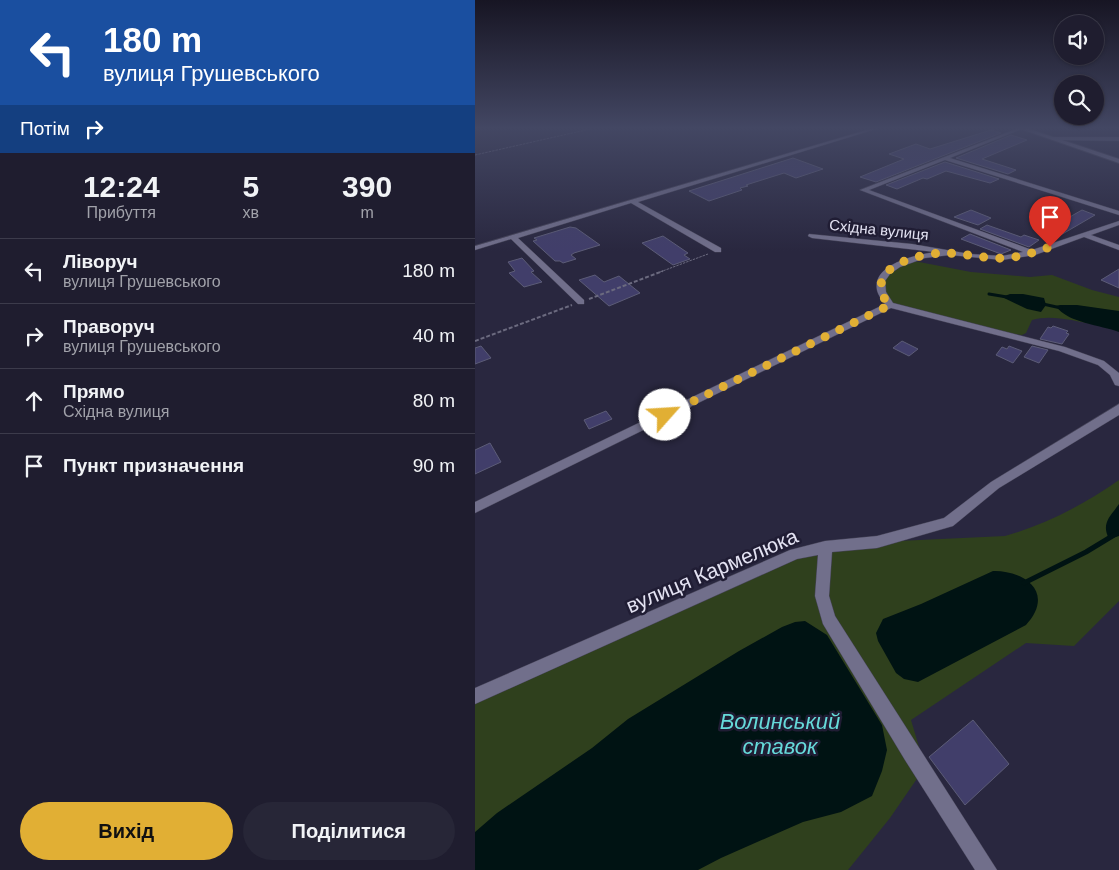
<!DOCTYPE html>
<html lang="uk">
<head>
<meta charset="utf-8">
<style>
	:root { --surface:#1f1d2f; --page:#272637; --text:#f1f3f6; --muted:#a1a2aa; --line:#3c3b4b; --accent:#e1af34 }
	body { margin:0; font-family:Arial,sans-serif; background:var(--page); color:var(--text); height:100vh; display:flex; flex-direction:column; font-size:19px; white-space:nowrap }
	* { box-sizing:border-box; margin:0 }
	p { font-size:16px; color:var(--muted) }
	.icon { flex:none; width:28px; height:28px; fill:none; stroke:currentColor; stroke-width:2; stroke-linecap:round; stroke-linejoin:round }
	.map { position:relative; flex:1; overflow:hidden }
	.side { display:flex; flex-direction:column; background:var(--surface); width:475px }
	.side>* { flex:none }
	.top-card { background:#1a4fa0; color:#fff; overflow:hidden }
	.buttons { position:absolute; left:579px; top:15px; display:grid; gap:10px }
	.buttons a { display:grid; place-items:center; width:50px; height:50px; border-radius:50%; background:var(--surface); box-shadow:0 1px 4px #0004,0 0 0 1px var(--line); font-size:25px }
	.pin { position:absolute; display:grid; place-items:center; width:42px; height:42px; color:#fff; margin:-51px -21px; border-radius:50% 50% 50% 0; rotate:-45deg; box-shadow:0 0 5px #0007 }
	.pin .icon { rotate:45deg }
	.me { position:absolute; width:55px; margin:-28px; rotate:64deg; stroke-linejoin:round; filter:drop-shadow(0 0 4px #0008) }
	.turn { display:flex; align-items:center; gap:18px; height:105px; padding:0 20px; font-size:22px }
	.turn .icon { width:65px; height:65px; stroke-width:2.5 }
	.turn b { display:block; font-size:35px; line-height:42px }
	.then { display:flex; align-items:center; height:48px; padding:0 20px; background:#0003; gap:10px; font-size:19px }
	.eta { display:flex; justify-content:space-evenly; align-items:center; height:85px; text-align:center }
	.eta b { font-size:30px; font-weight:800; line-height:35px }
	.primary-button { display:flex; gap:10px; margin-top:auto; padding:10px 20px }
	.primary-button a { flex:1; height:58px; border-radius:30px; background:var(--accent); color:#111; font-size:20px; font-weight:800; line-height:58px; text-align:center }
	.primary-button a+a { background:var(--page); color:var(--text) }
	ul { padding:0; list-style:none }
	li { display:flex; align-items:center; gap:15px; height:65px; padding:0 20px; border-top:1px solid var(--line) }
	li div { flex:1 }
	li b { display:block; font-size:19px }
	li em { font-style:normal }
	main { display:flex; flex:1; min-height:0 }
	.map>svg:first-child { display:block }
</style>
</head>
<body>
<main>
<section class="side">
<div class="top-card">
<div class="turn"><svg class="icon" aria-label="left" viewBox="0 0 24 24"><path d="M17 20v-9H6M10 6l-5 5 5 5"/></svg><div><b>180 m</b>вулиця Грушевського</div></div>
<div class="then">Потім<svg class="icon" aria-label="right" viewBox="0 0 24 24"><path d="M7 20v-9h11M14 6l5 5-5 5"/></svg></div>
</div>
<div class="eta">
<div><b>12:24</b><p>Прибуття</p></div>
<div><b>5</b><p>хв</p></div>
<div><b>390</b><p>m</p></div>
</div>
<ul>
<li><svg class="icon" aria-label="left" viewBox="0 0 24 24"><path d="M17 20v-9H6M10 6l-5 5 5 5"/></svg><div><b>Ліворуч</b><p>вулиця Грушевського</p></div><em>180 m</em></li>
<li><svg class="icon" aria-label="right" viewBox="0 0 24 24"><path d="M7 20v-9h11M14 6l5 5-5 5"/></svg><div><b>Праворуч</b><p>вулиця Грушевського</p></div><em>40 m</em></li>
<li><svg class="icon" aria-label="ahead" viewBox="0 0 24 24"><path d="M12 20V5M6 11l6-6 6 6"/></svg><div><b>Прямо</b><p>Східна вулиця</p></div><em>80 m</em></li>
<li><svg class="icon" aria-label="arrive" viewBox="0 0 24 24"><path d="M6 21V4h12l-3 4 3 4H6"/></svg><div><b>Пункт призначення</b></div><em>90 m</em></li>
</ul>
<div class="primary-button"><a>Вихід</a><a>Поділитися</a></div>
</section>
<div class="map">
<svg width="644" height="870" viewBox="0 0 644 870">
	<rect width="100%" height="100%" fill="#29273f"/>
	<g fill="#2f401d">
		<path d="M439 261 496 272 555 277 577 275 617 290 644 297V313L594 317 619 324C599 321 576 314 557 320L551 333 547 335 520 332 415 305 406 285 414 270Z"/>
		<path d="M644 480V601L599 646 551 643 436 720 450 767 415 818 373 870H0V696L320 554 402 542 530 536C570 525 610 504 644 480Z"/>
	</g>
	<g fill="#001313">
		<polygon points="535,294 548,294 569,298 571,305 566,312 552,309 527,297"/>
		<path d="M585 305H602L644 311V332C626 325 592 323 581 306Z"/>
		<path d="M644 504V536L634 539C626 523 635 517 644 504Z"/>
		<path d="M518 571C540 570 573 584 560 612 558 617 554 621 551 625L443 682 429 679 421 673 403 641 401 633 408 619 446 604Z"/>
		<polygon points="330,621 352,635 407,725 412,750 407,771 397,796 366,812 328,822 246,858 223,870 0,870 0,832 22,813 117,748 153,719 264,651 307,627 320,622"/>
	</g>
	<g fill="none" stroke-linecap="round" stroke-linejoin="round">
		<g stroke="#001313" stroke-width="3">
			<polyline points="514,294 532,297"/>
			<polyline points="568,304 586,308"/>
		</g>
		<polyline stroke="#001313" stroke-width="5" points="549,583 611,552 644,532"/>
	</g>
	<g fill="#413e6a" stroke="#5c5c77">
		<polygon points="516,130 526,133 401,182 385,177 429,159 414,154 441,144 455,149"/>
		<polygon points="536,135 552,140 507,159 541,170 533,174 481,158"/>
		<polygon points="318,158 348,169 321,178 309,173 271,185 273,186 265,188 267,190 234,201 214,191"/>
		<polygon points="470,162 524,179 515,183 471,171 452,179 448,178 422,189 411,185"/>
		<polygon points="496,210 516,218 503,225 479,217"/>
		<polygon points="607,210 620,215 584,236 570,231"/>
		<polygon points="512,225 546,237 549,235 564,240 554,247 505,229"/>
		<polygon points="95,227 101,228 125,245 99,253 96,255 101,259 88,263 85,261 80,261 58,241 62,240 59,238"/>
		<polygon points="495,234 536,250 526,254 486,239"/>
		<polygon points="188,236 213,253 209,255 215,259 198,265 167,243"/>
		<polygon points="47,258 59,271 56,272 67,282 49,287 34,273 40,271 33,262"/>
		<polygon points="644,269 644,288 626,280"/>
		<polygon points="120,275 129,282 144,276 165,293 134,306 104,280"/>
		<polygon points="578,326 593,331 591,333 594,334 587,344 565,339 573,327 576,328"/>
		<polygon points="427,341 443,349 434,356 418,348"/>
		<polygon points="6,346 16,358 0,364 0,348"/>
		<polygon points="534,346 547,351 538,363 521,355 527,347 532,349"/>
		<polygon points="557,346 573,350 564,363 549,357"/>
		<polygon points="131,411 137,419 114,429 109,420"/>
		<polygon points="15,443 26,462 0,474 0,450"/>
		<polygon points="498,720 534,764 490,805 454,757"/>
	</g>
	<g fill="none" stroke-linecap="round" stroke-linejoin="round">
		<g stroke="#444256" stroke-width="1">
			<g id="street">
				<polygon points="395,129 401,129 163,202 246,248 246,252 240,252 156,203 43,238 109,300 109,304 103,304 36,239 0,250 0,246"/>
				<path d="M541 129H547L475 158 644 211V215L470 160 394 190 557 250 644 221V225L616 235 644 245V250L609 237 560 255 527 260 475 255 450 258 425 267 415 274 410 281 411 292 418 303 590 347 629 361 644 373V386L640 385 635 375 623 365 584 351 416 308 0 513V502L410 304C407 300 403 295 402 290 397 264 441 255 460 252L337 238 333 236 334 234 437 244 495 254 527 256 548 252 385 190Z"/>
				<polygon points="575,137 644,137 644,141 577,140"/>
				<polygon points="644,404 644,415 524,488 478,526 402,548 357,552 354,596 360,616 522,870 500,870 430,760 348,624 340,596 343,555 322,559 0,704 0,688 315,550 350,541 402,536 469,518 516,482"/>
			</g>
		</g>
		<g stroke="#444256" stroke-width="2">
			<polygon id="secondary" points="546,129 554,129 644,159 644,163"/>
		</g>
		<g stroke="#6b6a7f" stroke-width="1" stroke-dasharray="2.5 1" stroke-linecap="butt">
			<polyline points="0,155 115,129"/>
			<polyline points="185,272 233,254"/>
		</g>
		<g stroke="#6b6a7f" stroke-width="2" stroke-dasharray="4 2" stroke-linecap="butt">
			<polyline points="114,299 188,271"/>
			<polyline points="0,341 97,305"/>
		</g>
		<use href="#street" fill="#716f8b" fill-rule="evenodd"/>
		<use href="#secondary" fill="#716f8b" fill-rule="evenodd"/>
	</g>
	<linearGradient id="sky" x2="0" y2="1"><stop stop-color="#171523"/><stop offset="0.51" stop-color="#434763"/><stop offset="1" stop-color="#434763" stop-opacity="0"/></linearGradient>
	<rect width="644" height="251" fill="url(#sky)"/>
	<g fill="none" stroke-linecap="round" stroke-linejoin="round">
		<path stroke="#e1af34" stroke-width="9" stroke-dasharray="0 16.2" d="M190 415 415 305C407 297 403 289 408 278 416 260 456 252 473 253 493 254 511 259 530 258 546 257 560 252 575 247"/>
	</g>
	<g text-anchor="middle" stroke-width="5" stroke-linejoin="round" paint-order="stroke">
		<g font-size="15" fill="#e3e2f2" stroke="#201d34">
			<text transform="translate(404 230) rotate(6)" y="5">Східна вулиця</text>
		</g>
		<g font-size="21" fill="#e3e2f2" stroke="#201d34">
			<text transform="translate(237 571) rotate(-23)" y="7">вулиця Кармелюка</text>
		</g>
		<g font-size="22" font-style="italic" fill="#66dada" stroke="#201d34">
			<text x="305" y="729">Волинський<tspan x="305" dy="25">ставок</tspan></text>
		</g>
	</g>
</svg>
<div class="buttons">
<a><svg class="icon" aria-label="sound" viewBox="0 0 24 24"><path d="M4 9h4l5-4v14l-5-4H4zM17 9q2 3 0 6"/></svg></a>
<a><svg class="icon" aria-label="search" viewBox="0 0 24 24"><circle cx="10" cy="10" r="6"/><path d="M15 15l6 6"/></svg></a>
</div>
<div class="pin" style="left:575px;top:247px;background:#d93025"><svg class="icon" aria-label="arrive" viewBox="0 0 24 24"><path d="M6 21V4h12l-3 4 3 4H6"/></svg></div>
<svg class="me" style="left:190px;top:415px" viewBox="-20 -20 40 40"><circle r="19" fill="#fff"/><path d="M0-13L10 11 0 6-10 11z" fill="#e1af34"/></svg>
</div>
</main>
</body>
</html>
